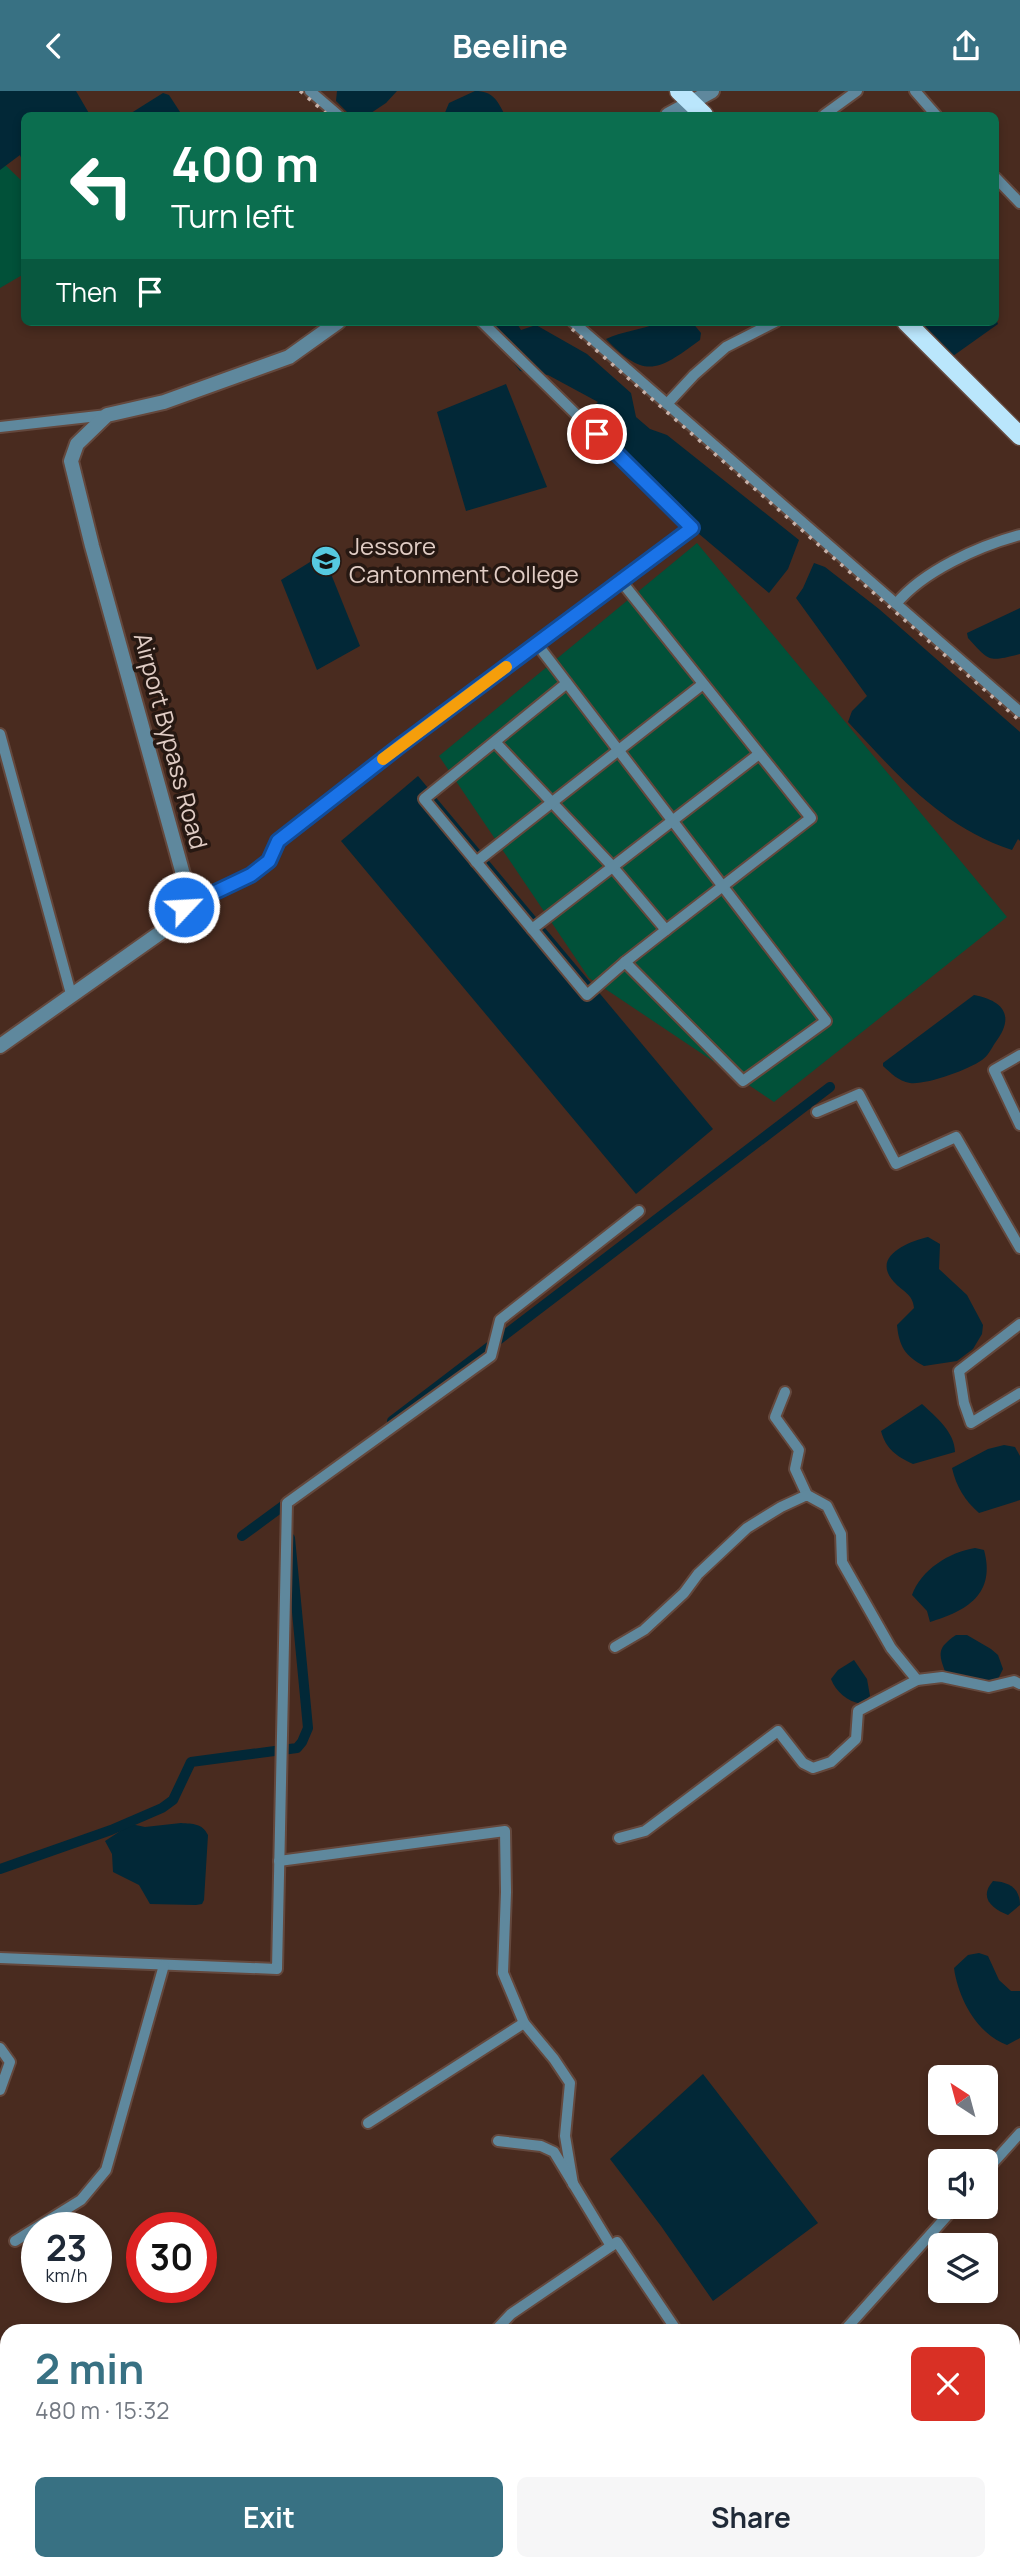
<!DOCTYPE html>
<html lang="en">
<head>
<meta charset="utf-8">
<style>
	:root { --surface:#fff; --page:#f6f6f7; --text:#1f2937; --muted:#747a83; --accent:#387183 }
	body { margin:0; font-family:Manrope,sans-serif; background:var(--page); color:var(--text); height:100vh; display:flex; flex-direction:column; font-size:26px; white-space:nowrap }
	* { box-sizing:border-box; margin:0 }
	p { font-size:23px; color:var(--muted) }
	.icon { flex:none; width:38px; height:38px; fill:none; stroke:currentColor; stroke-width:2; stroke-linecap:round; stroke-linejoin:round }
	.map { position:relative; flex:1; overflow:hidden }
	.panel { position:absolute; left:0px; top:2233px; width:1020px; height:247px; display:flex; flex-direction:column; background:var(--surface); border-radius:21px 21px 0 0; box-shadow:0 4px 10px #0003 }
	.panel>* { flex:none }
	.hud { position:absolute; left:21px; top:21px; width:978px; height:214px; border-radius:10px; box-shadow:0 4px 10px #0003; background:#0b6e4f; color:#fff; overflow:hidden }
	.needle { width:46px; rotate:324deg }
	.controls { position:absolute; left:928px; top:1974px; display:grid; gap:14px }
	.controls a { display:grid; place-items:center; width:70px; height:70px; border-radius:10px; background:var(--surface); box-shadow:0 4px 10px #0003; font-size:35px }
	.speed { position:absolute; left:21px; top:2121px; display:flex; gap:14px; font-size:35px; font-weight:700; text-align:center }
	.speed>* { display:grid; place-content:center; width:91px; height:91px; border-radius:50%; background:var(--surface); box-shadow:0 4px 10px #0003; line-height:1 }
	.speed small { font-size:18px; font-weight:400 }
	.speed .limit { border:10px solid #d22; background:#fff; color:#111 }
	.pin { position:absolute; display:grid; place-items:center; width:60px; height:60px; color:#fff; margin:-30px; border:4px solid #fff; border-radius:50%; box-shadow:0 2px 7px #0007 }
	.me { position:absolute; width:77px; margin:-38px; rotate:65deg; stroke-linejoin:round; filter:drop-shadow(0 0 5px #0008) }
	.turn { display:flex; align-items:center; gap:24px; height:147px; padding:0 35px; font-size:32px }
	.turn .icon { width:91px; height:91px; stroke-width:2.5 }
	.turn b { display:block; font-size:49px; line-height:60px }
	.then { display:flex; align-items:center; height:66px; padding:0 35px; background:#0003; gap:14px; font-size:26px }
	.round { display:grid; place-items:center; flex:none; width:74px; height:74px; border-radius:10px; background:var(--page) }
	.summary { display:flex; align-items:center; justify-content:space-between; height:119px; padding:0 35px }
	h1 { font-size:42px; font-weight:700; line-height:52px; color:var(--accent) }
	.primary-button { display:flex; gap:14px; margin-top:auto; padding:14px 35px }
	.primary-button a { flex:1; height:80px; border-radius:10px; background:var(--accent); color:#fff; font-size:28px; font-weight:700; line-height:80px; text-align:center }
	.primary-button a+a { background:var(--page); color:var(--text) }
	header { display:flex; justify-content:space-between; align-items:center; height:91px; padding:0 35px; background:var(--accent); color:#fff; font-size:32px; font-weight:700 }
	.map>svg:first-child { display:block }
</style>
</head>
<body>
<header><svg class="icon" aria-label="back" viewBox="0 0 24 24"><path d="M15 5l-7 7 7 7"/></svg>Beeline<svg class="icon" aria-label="share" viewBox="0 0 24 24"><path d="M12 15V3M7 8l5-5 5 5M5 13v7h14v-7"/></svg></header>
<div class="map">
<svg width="1020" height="2479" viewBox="0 0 1020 2479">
	<rect width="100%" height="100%" fill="#492b1f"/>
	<g fill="#015139">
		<polygon points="0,69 24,92 24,183 0,197"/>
		<polygon points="697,452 1007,826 774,1011 589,887 439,665"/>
	</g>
	<g fill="#022837">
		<polygon points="0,0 76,0 90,24 24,24 24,75 20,64 0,79"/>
		<polygon points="337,0 397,0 386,12 368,24 350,24 336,10"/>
		<path d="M475 0C493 0 497 9 505 24H444L449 12Z"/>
		<polygon points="163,2 169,4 182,24 128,24"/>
		<polygon points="996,228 998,233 953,265 921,231 996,231"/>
		<polygon points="482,231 516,231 521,239 536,234 587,263 631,302 636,326 650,338 667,344 799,449 788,478 769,502 641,394 581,337 579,331 598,311 548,284 520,280"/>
		<path d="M660 231H692L701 242 700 249C658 280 645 289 606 248 623 240 642 239 660 231Z"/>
		<polygon points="506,293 547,396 466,420 437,321"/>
		<polygon points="323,463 360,555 317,579 281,489"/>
		<path d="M814 472 825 476 879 518 1020 641V750L1018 748 1012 759C940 735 898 684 848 631L852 620 867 605 796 507 803 497Z"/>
		<path d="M1020 517V563C988 571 990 571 968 547L967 542Z"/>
		<polygon points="418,685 713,1038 636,1103 341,750"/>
		<path d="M974 904C1005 910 1015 926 995 952 991 958 988 965 982 969 968 979 926 994 910 992 898 990 891 982 883 975V972Z"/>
		<path d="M928 1146 940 1153 939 1178 967 1204 983 1234 982 1243 973 1258 957 1270 924 1275C905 1265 899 1255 897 1234L914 1217C913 1203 902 1200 894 1191 871 1166 907 1151 928 1146Z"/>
		<path d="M922 1313C935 1325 955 1341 955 1361L913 1373C896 1365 886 1358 881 1340Z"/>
		<path d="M1004 1354 1015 1356 1020 1365V1409L979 1422C965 1410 956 1395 952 1377L988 1358Z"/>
		<path d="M975 1457 984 1459C996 1503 967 1520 930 1531L927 1520 912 1504C921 1479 949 1461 975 1457Z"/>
		<path d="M956 1544H967L991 1558 998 1564 1003 1578 998 1588 988 1591 946 1583C938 1562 937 1557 956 1544Z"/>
		<path d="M854 1569 867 1588 870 1605 861 1613C847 1610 836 1601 831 1588L838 1579Z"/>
		<path d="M181 1732C193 1733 202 1732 208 1744L204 1809 202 1813 196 1814 150 1813 139 1794 113 1781 112 1763 105 1750 131 1733 145 1736Z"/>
		<path d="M993 1790C1009 1791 1020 1797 1020 1814L1008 1824C993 1818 978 1807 993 1790Z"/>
		<path d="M979 1862 988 1865 999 1889 1011 1900H1020V1947L1007 1954C977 1943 958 1907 954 1877L968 1864Z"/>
		<polygon points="703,1983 818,2132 713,2210 661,2135 610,2068"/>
	</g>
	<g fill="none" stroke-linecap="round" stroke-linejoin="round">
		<g stroke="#022837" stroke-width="10">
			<polyline points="392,1330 830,996"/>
			<polyline points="242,1445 291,1409"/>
			<polyline points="0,1778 111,1739 162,1717 173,1709 191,1671 297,1657 302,1651 308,1637 290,1447"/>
		</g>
		<g stroke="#64483d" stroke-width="14">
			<g id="minor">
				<polyline points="310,0 338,24"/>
				<polyline points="915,0 936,24"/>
				<polyline points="824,24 857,0"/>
				<polyline points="996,87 1020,112"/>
				<polyline points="573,231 1020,621"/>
				<polyline points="667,313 694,284 726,256 775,231"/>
				<polyline points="0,336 107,324"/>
				<path d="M896 513C923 480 979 455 1020 444"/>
				<polyline points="537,553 826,930 743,990 625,871 587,904 424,708 567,592"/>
				<polyline points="0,643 71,903"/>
				<polyline points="495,651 612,775 666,839 811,727 621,490"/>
				<polyline points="476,771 703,593"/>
				<polyline points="184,816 251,784 269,770 278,750 401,654 692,437 482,231"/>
				<polyline points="532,838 759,663"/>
				<polyline points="625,871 666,839"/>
				<polyline points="1020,964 994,979 1020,1034"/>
				<polyline points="817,1021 859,1003 896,1073 956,1046 1020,1157"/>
				<polyline points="1020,1233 959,1280 964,1312 971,1332 1020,1302"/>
				<polyline points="785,1301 775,1326 799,1359 795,1378 807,1404"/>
				<polyline points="615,1556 644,1539 684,1502 698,1483 747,1437 781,1416 807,1404 827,1415 841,1443 842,1471 891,1557 917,1589 942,1586 989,1596 1014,1590 1020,1593"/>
				<polyline points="619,1747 645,1740 778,1640 803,1672 813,1677 831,1671 856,1648 858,1620 917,1589"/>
				<polyline points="279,1770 505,1740 506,1801 503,1882 524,1932 554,1968 570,1992 565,2045 573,2093"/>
				<polyline points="0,1867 277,1878 287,1412 491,1265 500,1229 639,1120"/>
				<polyline points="0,1957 10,1971 0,1999"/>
				<polyline points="368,2032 524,1932"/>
				<polyline points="498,2050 541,2055 554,2061 611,2155"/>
				<polyline points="985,2081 1020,2042"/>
				<polyline points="15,2150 81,2109 106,2079 164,1874"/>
				<polyline points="495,2240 511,2223 617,2151 677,2240"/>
				<polyline points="844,2240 955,2116"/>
				<polyline points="255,2473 257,2479"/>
				<polyline points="579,2473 580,2479"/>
				<polyline points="45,2479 48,2473"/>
				<polyline points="598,2479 606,2473"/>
			</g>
		</g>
		<g stroke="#64483d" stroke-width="18">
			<g id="tertiary">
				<polyline points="668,24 712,0"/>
				<path d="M0 955 174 832C186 817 186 805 184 787L92 455 71 370 77 353 107 324 164 311 289 266 338 231"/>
			</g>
		</g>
		<g stroke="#64483d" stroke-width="21">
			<g id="trunk">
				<polyline points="679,0 704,24"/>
				<polyline points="906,231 1020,345"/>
			</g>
		</g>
		<use href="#minor" stroke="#5f889d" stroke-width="10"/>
		<use href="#tertiary" stroke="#5f889d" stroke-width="14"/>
		<use href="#trunk" stroke="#bae6fc" stroke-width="18"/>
		<g stroke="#c7b1a9" stroke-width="3.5" stroke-dasharray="3.5 7" stroke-linecap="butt">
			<polyline points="300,0 328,24"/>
			<polyline points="564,231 1020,630"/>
		</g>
	</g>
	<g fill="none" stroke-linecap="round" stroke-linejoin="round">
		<g stroke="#114b97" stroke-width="18">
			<polyline id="route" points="184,816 251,784 269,770 278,750 401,654 692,437 597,343"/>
		</g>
		<use href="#route" stroke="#1a73e8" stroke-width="12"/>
		<polyline stroke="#f59e0b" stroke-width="12" points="383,668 506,576"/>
	</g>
	<defs>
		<g id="university-disc" transform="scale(1.575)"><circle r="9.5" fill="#56c9e0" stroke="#261812"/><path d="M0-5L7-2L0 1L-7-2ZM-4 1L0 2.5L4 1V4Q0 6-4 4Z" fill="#111"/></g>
	</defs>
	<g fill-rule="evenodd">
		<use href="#university-disc" x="326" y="470"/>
	</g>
	<g text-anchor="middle" stroke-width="7" stroke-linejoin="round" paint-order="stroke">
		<g font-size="24" fill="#e1cdc5" stroke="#261812" text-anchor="start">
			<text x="349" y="464">Jessore<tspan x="349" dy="28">Cantonment College</tspan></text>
		</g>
		<g font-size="24" fill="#e1cdc5" stroke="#261812">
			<text transform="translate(170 650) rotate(75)" y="8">Airport Bypass Road</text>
		</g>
	</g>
</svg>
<div class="controls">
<a><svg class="needle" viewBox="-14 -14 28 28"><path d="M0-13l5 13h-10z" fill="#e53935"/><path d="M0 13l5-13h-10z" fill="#747a83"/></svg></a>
<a><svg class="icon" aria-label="sound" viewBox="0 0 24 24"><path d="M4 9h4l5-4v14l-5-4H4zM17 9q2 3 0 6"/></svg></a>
<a><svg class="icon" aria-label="layers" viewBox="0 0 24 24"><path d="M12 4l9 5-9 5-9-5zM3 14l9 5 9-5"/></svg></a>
</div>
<div class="speed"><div>23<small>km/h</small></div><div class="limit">30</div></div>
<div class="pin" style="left:597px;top:343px;background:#d93025"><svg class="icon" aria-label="arrive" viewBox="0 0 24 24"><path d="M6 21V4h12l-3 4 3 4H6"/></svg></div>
<svg class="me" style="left:184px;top:816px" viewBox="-20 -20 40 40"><circle r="17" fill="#1a73e8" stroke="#fff" stroke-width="3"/><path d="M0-11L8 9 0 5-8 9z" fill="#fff"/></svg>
<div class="hud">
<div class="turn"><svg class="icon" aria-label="left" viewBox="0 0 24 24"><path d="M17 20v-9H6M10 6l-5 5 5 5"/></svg><div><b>400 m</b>Turn left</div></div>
<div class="then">Then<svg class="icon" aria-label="arrive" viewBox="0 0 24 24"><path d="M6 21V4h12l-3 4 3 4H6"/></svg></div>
</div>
<section class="panel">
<div class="summary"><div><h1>2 min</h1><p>480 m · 15:32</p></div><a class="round" style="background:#d93025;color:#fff"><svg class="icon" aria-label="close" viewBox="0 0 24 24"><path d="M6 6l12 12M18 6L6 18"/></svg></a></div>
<div class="primary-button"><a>Exit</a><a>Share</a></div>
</section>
</div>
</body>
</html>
